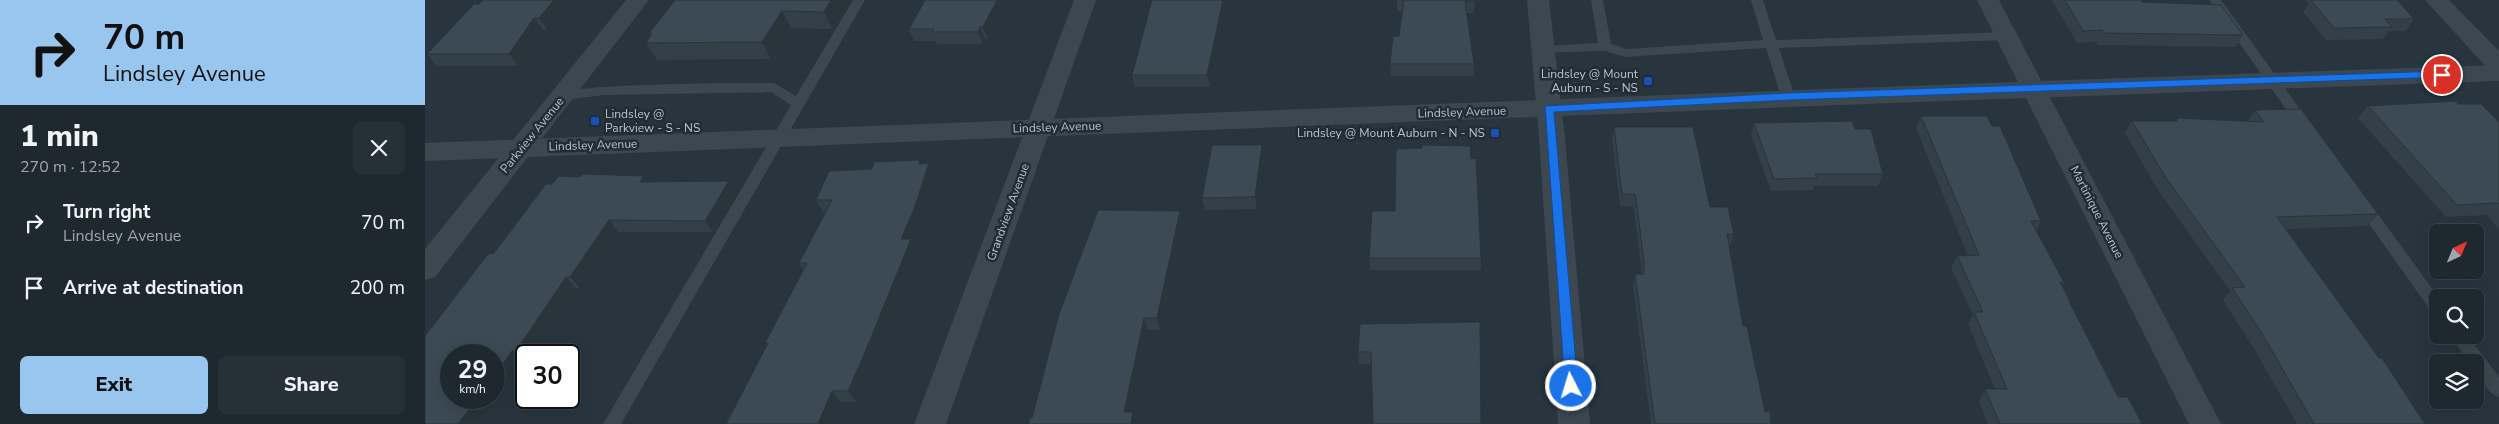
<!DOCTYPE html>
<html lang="en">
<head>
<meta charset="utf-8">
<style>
	:root { --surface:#1e282f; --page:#263037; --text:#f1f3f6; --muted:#a1a6aa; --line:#3c444b; --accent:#98c6ef }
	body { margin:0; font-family:"Nunito Sans",sans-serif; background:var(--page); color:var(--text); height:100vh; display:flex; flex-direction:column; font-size:19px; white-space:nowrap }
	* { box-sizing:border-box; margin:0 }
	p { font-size:16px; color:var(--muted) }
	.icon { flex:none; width:28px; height:28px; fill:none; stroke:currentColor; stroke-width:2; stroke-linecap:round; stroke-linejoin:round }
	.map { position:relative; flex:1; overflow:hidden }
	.drawer { display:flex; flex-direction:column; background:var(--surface); width:425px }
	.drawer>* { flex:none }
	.top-card { background:#98c6ef; color:#111; overflow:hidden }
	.needle { width:32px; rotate:44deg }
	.fabs { position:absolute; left:2004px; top:224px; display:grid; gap:10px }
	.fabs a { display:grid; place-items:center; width:55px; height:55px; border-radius:8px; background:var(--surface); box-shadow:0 5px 20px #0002,0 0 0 1px var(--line); font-size:25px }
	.speed { position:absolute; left:15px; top:344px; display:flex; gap:10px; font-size:25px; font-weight:700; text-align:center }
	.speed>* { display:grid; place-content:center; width:65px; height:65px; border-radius:50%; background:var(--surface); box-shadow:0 5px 20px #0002,0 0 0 1px var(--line); line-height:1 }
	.speed small { font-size:12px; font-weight:400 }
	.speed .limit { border:2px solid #111; border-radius:8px; background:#fff; color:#111 }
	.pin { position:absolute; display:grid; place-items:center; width:42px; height:42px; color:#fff; margin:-21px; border:2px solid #fff; border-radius:50%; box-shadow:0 1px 5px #0007 }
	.me { position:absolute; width:55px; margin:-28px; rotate:355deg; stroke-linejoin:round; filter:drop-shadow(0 0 4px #0008) }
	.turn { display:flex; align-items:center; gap:18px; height:105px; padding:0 20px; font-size:22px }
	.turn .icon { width:65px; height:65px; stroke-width:2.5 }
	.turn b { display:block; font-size:35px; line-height:42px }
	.round { display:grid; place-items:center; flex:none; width:52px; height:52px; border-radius:8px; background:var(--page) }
	.head { display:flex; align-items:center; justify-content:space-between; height:85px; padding:0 20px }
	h1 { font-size:30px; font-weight:800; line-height:38px }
	.primary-button { display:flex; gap:10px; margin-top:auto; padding:10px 20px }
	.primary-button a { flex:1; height:58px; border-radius:8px; background:var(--accent); color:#111; font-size:20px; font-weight:800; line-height:58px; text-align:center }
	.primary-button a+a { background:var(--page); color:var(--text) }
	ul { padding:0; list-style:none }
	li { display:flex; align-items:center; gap:15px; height:65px; padding:0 20px }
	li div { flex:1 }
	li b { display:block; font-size:19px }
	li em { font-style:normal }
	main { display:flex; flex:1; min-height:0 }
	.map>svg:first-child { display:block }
</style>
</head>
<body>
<main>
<section class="drawer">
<div class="top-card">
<div class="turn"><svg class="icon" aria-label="right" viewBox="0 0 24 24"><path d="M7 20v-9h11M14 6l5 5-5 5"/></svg><div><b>70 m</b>Lindsley Avenue</div></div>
</div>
<div class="head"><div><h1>1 min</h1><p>270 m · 12:52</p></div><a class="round"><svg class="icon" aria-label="close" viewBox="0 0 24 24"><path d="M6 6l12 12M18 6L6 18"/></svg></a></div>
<ul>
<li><svg class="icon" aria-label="right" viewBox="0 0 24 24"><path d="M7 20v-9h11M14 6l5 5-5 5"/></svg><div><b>Turn right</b><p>Lindsley Avenue</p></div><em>70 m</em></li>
<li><svg class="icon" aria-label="arrive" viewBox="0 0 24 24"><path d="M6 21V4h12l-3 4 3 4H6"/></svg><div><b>Arrive at destination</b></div><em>200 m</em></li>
</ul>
<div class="primary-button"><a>Exit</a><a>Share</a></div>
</section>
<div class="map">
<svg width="2074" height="424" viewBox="0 0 2074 424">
	<rect width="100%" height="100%" fill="#28353f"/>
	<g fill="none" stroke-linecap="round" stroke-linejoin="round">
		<g fill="#3c474f" fill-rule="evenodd">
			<path d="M428 0H440L196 424H178L366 105 346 92 179 95 139 100 132 95C140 83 323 83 349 83L371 96Z"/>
			<polygon points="1166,0 1178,0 1186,44 1201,49 1338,40 1326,0 1338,0 1351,40 1581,32 1587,36 1581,40 1354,48 1370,97 1363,102 1356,97 1341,48 1200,57 1180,51 1111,53 1109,50 1111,47 1116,46 1173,43"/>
			<polygon points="1784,0 1796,0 1885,123 1887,126 1885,129 1875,129"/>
			<polygon points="1937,198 1942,199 2014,298 2012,313 2006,311 1932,207 1930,203 1932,199"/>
			<path d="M2025 335H2042L2074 377V397C2062 393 2050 375 2050 362H2044Z"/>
		</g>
		<g fill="#3c474f" fill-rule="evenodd">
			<polygon points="201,0 224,0 10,277 0,280 0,249"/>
			<polygon points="649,0 671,0 521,424 489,424"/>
			<polygon points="1102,0 1124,0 1140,138 1165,424 1133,424 1114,138"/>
			<polygon points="1552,0 1574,0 1796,424 1764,424"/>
			<polygon points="2000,0 2024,0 2074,51 2074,73 2065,71"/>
		</g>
		<path fill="#3c474f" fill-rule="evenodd" d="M2074 65V81C1383 105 691 134 0 161V143C691 117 1383 88 2074 65Z"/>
	</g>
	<g fill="#334048">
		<polygon points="58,0 146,0 123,30 118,30 93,66 12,66 2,54"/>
		<polygon points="250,0 425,0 407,29 366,28 346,59 232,60 221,43 225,36 224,33"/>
		<polygon points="500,0 582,0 563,39 560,39 558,44 512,44 511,41 489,41 484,29"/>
		<polygon points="727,0 802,0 785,87 710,87 707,75"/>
		<polygon points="972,0 1050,0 1049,13 1042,13 1049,64 1049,76 966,76 965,64 974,36 977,11 972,11"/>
		<polygon points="1627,0 1716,0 1717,2 1818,35 1811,47 1673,45 1671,42 1652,43"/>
		<polygon points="1881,0 1972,0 1989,19 1980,31 1964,31 1958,39 1901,40 1878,12 1884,4"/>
		<polygon points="2033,104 2074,122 2074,230 2062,215 2021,217 1933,118 1943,106"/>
		<polygon points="1830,110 1953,214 1943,226 1861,229 2000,424 1872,424 1828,347 1798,300 1805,291 1733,190 1700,133 1707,121 1750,121 1751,118 1822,122"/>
		<polygon points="1496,116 1567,126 1616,221 1611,231 1639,282 1637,286 1644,299 1643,301 1693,397 1717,424 1563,424 1554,401 1560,389 1570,389 1543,324 1548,315 1526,268 1532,256 1543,256 1491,128"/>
		<polygon points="1329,123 1430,129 1458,174 1453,186 1389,186 1388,190 1346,191 1326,135"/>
		<polygon points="1189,127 1285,207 1309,234 1305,246 1304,246 1318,326 1340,412 1346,424 1226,424 1208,286 1210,274 1217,274 1209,210 1207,206 1195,206 1187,139"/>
		<polygon points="839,157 832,209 780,210 777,198"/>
		<polygon points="1046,159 1056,258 1056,270 945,270 944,258"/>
		<polygon points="504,163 510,175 495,221 487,240 493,251 446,366 431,402 415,402 406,424 301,424 342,345 340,343 378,270 374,263 400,212 398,212 391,200 447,169"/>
		<polygon points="219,176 223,182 304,181 312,193 288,232 193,232 155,288 151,288 107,355 101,355 101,362 98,362 54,424 69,253 127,184"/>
		<polygon points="755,211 758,223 735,330 723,330 706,412 712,424 603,424 607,418"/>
		<polygon points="1055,322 946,364 934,364 933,352"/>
	</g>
	<g fill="#29343b">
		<polygon points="129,0 146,0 123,30 114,18"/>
		<polygon points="406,0 425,0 407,29 399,12"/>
		<polygon points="572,0 582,0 563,39 558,27"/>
		<polygon points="798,0 802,0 785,87 782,75"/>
		<polygon points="357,11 366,28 346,59 337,42"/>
		<polygon points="109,18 118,30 93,66 84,54"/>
		<polygon points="555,27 560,39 558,44 553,32"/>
		<polygon points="837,145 839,157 832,209 830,197"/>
		<polygon points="504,163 510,175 495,221 487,240 493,251 446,366 431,402 423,391 476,239"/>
		<polygon points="219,176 228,188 215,182"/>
		<polygon points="304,181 312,193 288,232 280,221"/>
		<polygon points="755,211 758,223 735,330 732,318"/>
		<polygon points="184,220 193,232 155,288 145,277"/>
		<polygon points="141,277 151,288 107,355 101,355 101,361 91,351"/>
		<polygon points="719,318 723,330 704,424 699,412"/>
		<polygon points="87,351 98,362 54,424 33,424 53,398 69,398 69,376"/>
		<polygon points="407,391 415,402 406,424 393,424"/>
		<polygon points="708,412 712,423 712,424 706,424"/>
	</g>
	<g fill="#3b4a54" stroke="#29343b">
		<polygon points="58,0 129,0 114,18 109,18 84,54 2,54 49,4 54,4"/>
		<polygon points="250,0 406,0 399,12 357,11 337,42 221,43 227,33 224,33"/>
		<polygon points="500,0 572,0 558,27 555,27 553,32 507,32 509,29 484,29"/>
		<polygon points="727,0 798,0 782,75 707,75"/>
		<polygon points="979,0 1049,0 1049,1 1040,1 1049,64 965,64 968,36 974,36"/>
		<polygon points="1640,0 1716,0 1717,2 1796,5 1818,35 1679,33 1677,30 1658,31"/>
		<polygon points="1886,0 1972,0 1989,19 1960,19 1967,27 1909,28"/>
		<polygon points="2031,101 2033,104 2056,104 2074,122 2074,204 2073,203 2032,205 1943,106"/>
		<polygon points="1876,109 1953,214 1852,217 1954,358 1957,358 2000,424 1889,424 1838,335 1807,288 1820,287 1741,178 1707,121 1753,121 1751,118 1839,122 1830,110"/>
		<polygon points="1496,116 1562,116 1567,126 1575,126 1616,221 1606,221 1639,282 1635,282 1644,299 1643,299 1693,397 1703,397 1717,424 1575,424 1560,389 1582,389 1549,312 1558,312 1532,256 1554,255"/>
		<polygon points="1427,121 1430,129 1446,129 1458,174 1390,174 1392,178 1349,179 1329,123"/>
		<polygon points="1189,127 1268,127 1285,207 1303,207 1309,234 1302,234 1318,326 1322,326 1340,412 1345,411 1346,424 1230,424 1210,274 1219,274 1219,262 1211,198 1209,194 1197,194"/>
		<polygon points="787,145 837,145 830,197 777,198"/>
		<polygon points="997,145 1045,146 1046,159 1051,158 1056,258 944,258 947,211 970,211 971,149 997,148"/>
		<polygon points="495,160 494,164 504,163 489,209 476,239 486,239 439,355 423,391 407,391 393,424 301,424 343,343 340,343 382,263 374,263 407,200 391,200 404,171 447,169 449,162"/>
		<polygon points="158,174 219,176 215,182 304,181 280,221 184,220 145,277 141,277 91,351 87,351 69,376 69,355 26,355 26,398 53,398 33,424 0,424 0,336 63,254 69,253 121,184 127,184 134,176 154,177"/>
		<polygon points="673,210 755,211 732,318 719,318 699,412 708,412 706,424 603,424 605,418 607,418 634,314"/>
		<polygon points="1055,322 1056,424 948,424 946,352 933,352 935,324"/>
	</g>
	<polygon fill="#1a73e8" stroke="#114b97" points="2017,71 2022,75 2021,77 1363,100 1129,112 1153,386 1146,391 1140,386 1120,106 1363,93"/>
	<g fill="#1a4fb4" stroke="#212c34" stroke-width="2">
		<rect x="1218" y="76" width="10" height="10" rx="2.5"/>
		<rect x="165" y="116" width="10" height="10" rx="2.5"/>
		<rect x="1065" y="128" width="10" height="10" rx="2.5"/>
	</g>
	<g text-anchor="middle" stroke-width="5" stroke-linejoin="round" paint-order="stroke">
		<g font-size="12" fill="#b9c2c9" stroke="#212c34" text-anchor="end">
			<text x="1213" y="78">Lindsley @ Mount<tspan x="1213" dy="14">Auburn - S - NS</tspan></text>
			<text x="180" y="118" text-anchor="start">Lindsley @<tspan x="180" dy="14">Parkview - S - NS</tspan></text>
			<text x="1060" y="137">Lindsley @ Mount Auburn - N - NS</text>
		</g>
		<g font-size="12" fill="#b9c2c9" stroke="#212c34">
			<text transform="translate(1037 112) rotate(-2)" y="4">Lindsley Avenue</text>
			<text transform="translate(632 127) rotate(-2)" y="4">Lindsley Avenue</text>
			<text transform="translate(107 135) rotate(-51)" y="4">Parkview Avenue</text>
			<text transform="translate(168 145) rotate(-2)" y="4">Lindsley Avenue</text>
			<text transform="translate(583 212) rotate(-70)" y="4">Grandview Avenue</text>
			<text transform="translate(1672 212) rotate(63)" y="4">Martinique Avenue</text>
		</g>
	</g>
</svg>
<div class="fabs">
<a><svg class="needle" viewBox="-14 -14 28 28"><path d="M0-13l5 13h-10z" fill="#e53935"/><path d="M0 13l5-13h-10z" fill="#a1a6aa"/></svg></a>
<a><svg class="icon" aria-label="search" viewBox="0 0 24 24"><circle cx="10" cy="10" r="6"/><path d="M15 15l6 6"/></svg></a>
<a><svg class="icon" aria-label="layers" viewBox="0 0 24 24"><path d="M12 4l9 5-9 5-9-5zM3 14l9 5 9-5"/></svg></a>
</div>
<div class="speed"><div>29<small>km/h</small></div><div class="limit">30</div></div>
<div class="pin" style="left:2017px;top:75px;background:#d93025"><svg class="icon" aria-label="arrive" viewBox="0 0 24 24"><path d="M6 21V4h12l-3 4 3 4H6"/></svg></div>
<svg class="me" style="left:1146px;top:386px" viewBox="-20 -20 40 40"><circle r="17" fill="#1a73e8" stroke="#fff" stroke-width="3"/><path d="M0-11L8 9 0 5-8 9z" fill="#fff"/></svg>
</div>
</main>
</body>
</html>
